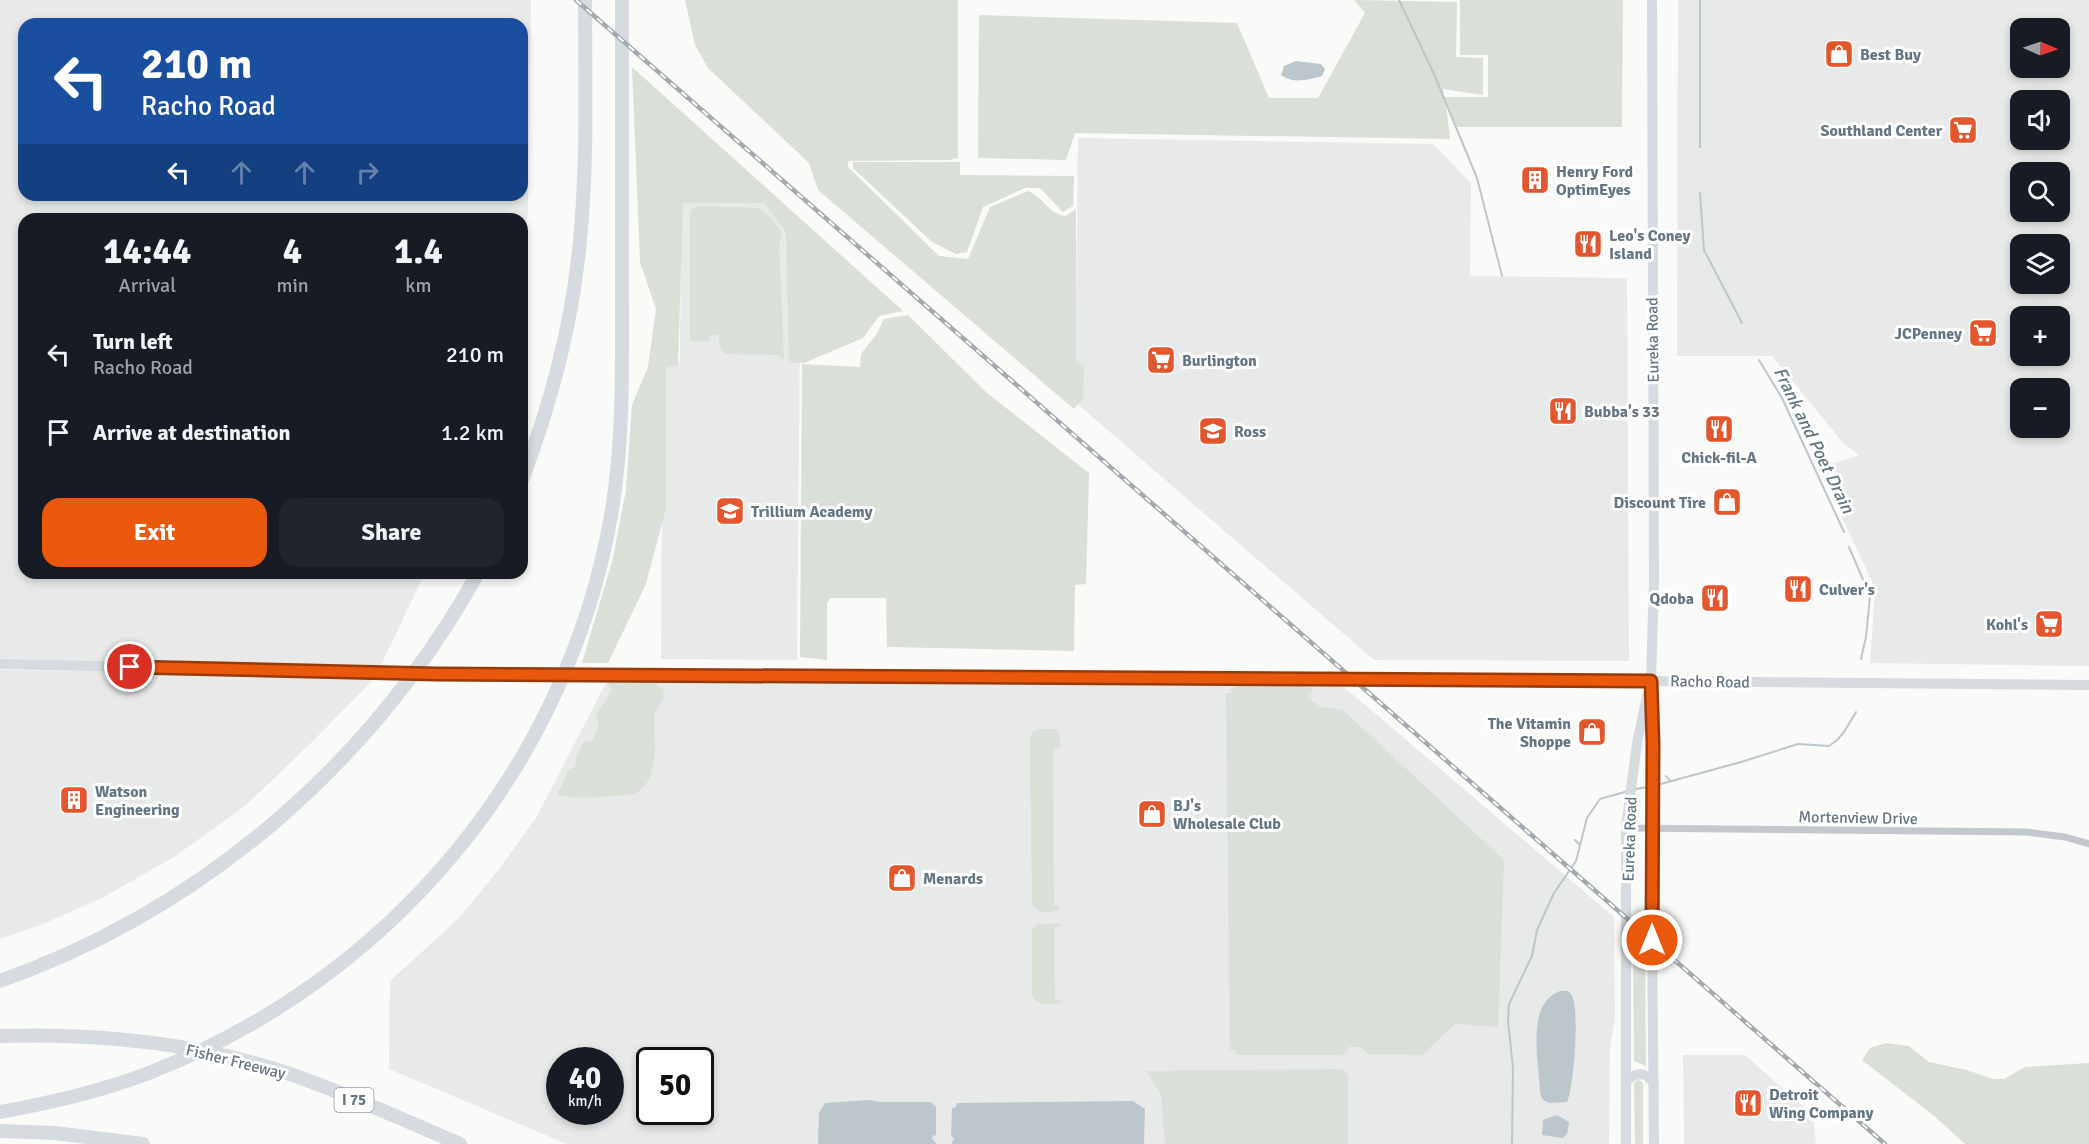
<!DOCTYPE html>
<html lang="en">
<head>
<meta charset="utf-8">
<style>
	:root { --surface:#171b24; --page:#20242c; --text:#f1f3f6; --muted:#9ea1a6; --accent:#ea580c }
	body { margin:0; font-family:Signika,sans-serif; background:var(--page); color:var(--text); height:100vh; display:flex; flex-direction:column; font-size:22px; white-space:nowrap }
	* { box-sizing:border-box; margin:0 }
	p { font-size:20px; color:var(--muted) }
	.icon { flex:none; width:33px; height:33px; fill:none; stroke:currentColor; stroke-width:2; stroke-linecap:round; stroke-linejoin:round }
	.map { position:relative; flex:1; overflow:hidden }
	.side { position:absolute; left:18px; top:213px; width:510px; height:366px; display:flex; flex-direction:column; background:var(--surface); border-radius:18px; box-shadow:0 3px 9px #0003 }
	.side>* { flex:none }
	.guide { position:absolute; left:18px; top:18px; width:510px; height:183px; border-radius:18px; box-shadow:0 3px 9px #0003; background:#1a4fa0; color:#fff; overflow:hidden }
	.needle { width:39px; rotate:92deg }
	.buttons { position:absolute; left:2010px; top:18px; display:grid; gap:12px }
	.buttons a { display:grid; place-items:center; width:60px; height:60px; border-radius:12px; background:var(--surface); box-shadow:0 3px 9px #0003; font-size:30px }
	.speed { position:absolute; left:546px; top:1047px; display:flex; gap:12px; font-size:30px; font-weight:700; text-align:center }
	.speed>* { display:grid; place-content:center; width:78px; height:78px; border-radius:50%; background:var(--surface); box-shadow:0 3px 9px #0003; line-height:1 }
	.speed small { font-size:15px; font-weight:400 }
	.speed .limit { border:3px solid #111; border-radius:9px; background:#fff; color:#111 }
	.pin { position:absolute; display:grid; place-items:center; width:51px; height:51px; color:#fff; margin:-26px; border:3px solid #fff; border-radius:50%; box-shadow:0 2px 6px #0007 }
	.me { position:absolute; width:66px; margin:-33px; rotate:0deg; stroke-linejoin:round; filter:drop-shadow(0 0 4px #0008) }
	.turn { display:flex; align-items:center; gap:21px; height:126px; padding:0 24px; font-size:27px }
	.turn .icon { width:78px; height:78px; stroke-width:2.5 }
	.turn b { display:block; font-size:42px; line-height:51px }
	.lanes { display:flex; align-items:center; height:57px; padding:0 24px; background:#0003; justify-content:center; gap:30px; direction:ltr }
	.lanes .off { opacity:.35 }
	.eta { display:flex; justify-content:space-evenly; align-items:center; height:102px; text-align:center }
	.eta b { font-size:36px; font-weight:800; line-height:42px }
	.cta { display:flex; gap:12px; margin-top:auto; padding:12px 24px }
	.cta a { flex:1; height:69px; border-radius:18px; background:var(--accent); color:#fff; font-size:24px; font-weight:800; line-height:69px; text-align:center }
	.cta a+a { background:var(--page); color:var(--text) }
	ul { padding:0; list-style:none }
	li { display:flex; align-items:center; gap:18px; height:78px; padding:0 24px }
	li div { flex:1 }
	li b { display:block; font-size:22px }
	li em { font-style:normal }
	.map>svg:first-child { display:block }
</style>
</head>
<body>
<div class="map">
<svg width="2089" height="1144" viewBox="0 0 2089 1144">
	<rect width="100%" height="100%" fill="#fafaf8"/>
	<g fill="#e8e9e9" fill-rule="evenodd">
		<path d="M0 0H531L528 209 522 266V219H24V573H425L379 669 0 660ZM24 24H522V195H24Z"/>
		<path d="M1678 0H2089V666L1870 663 1875 588 1819 468 1860 455 1845 445 1772 356H1677ZM2060 28V68H2020V28ZM2020 100H2060V140H2020ZM2020 172H2060V212H2020ZM2060 244V284H2020V244ZM2020 316H2060V356H2020ZM2020 388H2060V428H2020Z"/>
		<polygon points="1078,138 1433,144 1471,183 1470,276 1627,278 1629,661 1374,660 1075,402"/>
		<polygon points="681,193 769,194 801,223 797,660 661,659 663,362 680,362"/>
		<polygon points="0,670 95,671 376,677 312,742 245,806 174,857 102,898 43,924 0,939"/>
		<path d="M607 681 1344 687 1614 917 1615 1020 1610 1046 1609 1144H567L389 1069 390 981 459 918 496 873 536 818ZM560 1060H610V1112H560ZM650 1060H700V1112H650Z"/>
		<polygon points="1683,1055 1745,1055 1813,1115 1816,1144 1684,1144"/>
	</g>
	<g fill="#dadfd7">
		<path d="M685 0H958V158L949 160 848 161V167L939 256 968 259 990 207 1028 191C1046 199 1047 213 1065 216L1076 209V362L1084 366 1083 398 1074 409 818 190 809 163 708 68 695 45Z"/>
		<polygon points="1354,0 1457,2 1456,57 1483,58 1483,95 1443,89 1444,97 1488,97 1488,55 1460,55 1460,0 1623,0 1622,127 1457,127 1445,98 1450,139 1075,133 1066,160 978,158 979,15 1237,23 1269,98 1318,98 1365,13"/>
		<polygon points="632,67 903,311 879,316 863,338 804,363 789,363 786,232 764,203 683,203 678,365 666,368 666,508 646,584 608,663 582,663 613,558 626,490 632,405 648,367 656,309 640,262"/>
		<polygon points="853,162 960,162 960,175 1074,176 1073,206 1063,212 1040,188 1025,188 983,207 967,252 956,254 932,242 853,168"/>
		<polygon points="698,206 758,208 771,218 782,232 779,245 784,359 777,355 726,354 720,348 718,334 710,335 710,342 690,341 690,210"/>
		<polygon points="908,315 987,393 1089,473 1086,584 1075,585 1074,651 887,647 886,598 830,598 827,604 827,660 800,657 802,364 860,367 861,354 876,335 884,319"/>
		<polygon points="605,680 656,682 658,687 664,689 663,699 654,713 655,752 650,779 636,794 585,798 560,796 558,794 568,770 575,767 577,755 584,742 592,741 599,726 596,714 611,692 611,688"/>
		<polygon points="1238,685 1301,685 1312,688 1313,693 1307,697 1321,707 1343,710 1504,860 1498,1027 1455,1024 1422,1055 1369,1054 1366,1053 1362,1047 1348,1047 1348,1050 1342,1055 1238,1055 1232,1052 1235,1052 1235,1050 1230,1050 1226,696 1227,693 1232,693 1232,691 1228,691"/>
		<path d="M1038 729H1055L1060 734V748L1053 749 1054 905 1060 906 1058 911C1047 912 1036 915 1032 903L1030 738 1033 732Z"/>
		<path d="M1059 923 1061 926 1054 927 1055 999 1062 1001 1060 1003C1049 1004 1036 1007 1032 995V930L1038 924Z"/>
		<polygon points="1633,951 1645,952 1646,1066 1634,1061"/>
		<polygon points="1886,1043 1909,1046 1929,1062 1967,1070 1993,1079 2004,1079 2025,1067 2089,1063 2089,1144 1965,1144 1933,1115 1862,1060 1870,1048"/>
		<polygon points="1342,1069 1348,1075 1348,1144 1165,1144 1161,1094 1146,1071"/>
		<polygon points="1638,1079 1643,1083 1643,1144 1635,1144 1634,1083"/>
	</g>
	<g fill="#bbc7cb">
		<path d="M1296 61 1321 64 1325 69 1322 76C1308 80 1293 84 1281 75L1284 66Z"/>
		<path d="M1560 991H1568C1571 994 1572 994 1573 999 1579 1015 1574 1087 1567 1102L1549 1103 1542 1099 1540 1091C1539 1062 1525 1004 1560 991Z"/>
		<polygon points="868,1100 880,1102 931,1102 936,1107 936,1136 933,1135 932,1139 937,1144 818,1144 819,1113 825,1103"/>
		<polygon points="1133,1101 1145,1109 1144,1144 951,1144 954,1139 951,1135 952,1108 956,1107 957,1103"/>
		<polygon points="1557,1115 1569,1122 1567,1134 1563,1138 1542,1135 1543,1120"/>
	</g>
	<g fill="none" stroke-linecap="round" stroke-linejoin="round">
		<g stroke="#bbc7cb" stroke-width="2">
			<polyline points="1399,0 1434,74 1477,178 1502,276"/>
			<polyline points="1700,147 1700,0"/>
			<polyline points="1700,193 1704,250 1742,323"/>
			<polyline points="1759,360 1782,398 1844,532"/>
			<polyline points="1849,547 1870,596 1866,637 1861,659"/>
			<polyline points="1666,776 1670,781"/>
			<polyline points="1657,785 1741,762 1798,744 1829,746 1837,740 1844,732 1856,712"/>
			<polyline points="1636,789 1648,787"/>
			<polyline points="1575,840 1580,845"/>
			<polyline points="1512,1144 1513,1068 1508,1021 1509,1004 1532,956 1537,930 1554,893 1576,861 1587,818 1600,799 1628,791"/>
		</g>
		<polyline stroke="#c3c8cc" stroke-width="7" points="1626,828 2027,832 2065,837 2089,844"/>
		<g stroke="#d6dbdf" stroke-width="10">
			<polyline points="1652,0 1654,579 1651,681 1653,743 1651,828 1654,1144"/>
			<polyline points="0,664 437,674 1651,681 2089,685"/>
			<path d="M1626 1081C1637 1072 1644 1071 1654 1083"/>
			<polyline points="1626,1144 1626,828 1637,743 1647,696"/>
		</g>
		<g stroke="#d6dbdf" stroke-width="14">
			<path d="M522 480C550 406 571 329 579 250 588 168 585 83 585 0"/>
			<path d="M0 981C204 909 373 762 478 573"/>
			<path d="M0 1036C98 1033 194 1042 287 1073 346 1093 403 1120 460 1144"/>
			<path d="M0 1112C50 1103 99 1092 146 1074 387 982 566 771 611 516 624 440 622 364 622 287 622 191 622 96 622 0"/>
			<polyline points="0,1131 55,1133 143,1144"/>
		</g>
		<g stroke="#a2aab0" stroke-width="4.5">
			<polyline id="rail" points="576,0 1885,1144"/>
		</g>
		<use href="#rail" stroke="#fff" stroke-width="2" stroke-dasharray="7" stroke-linecap="butt"/>
	</g>
	<g fill="none" stroke-linecap="round" stroke-linejoin="round">
		<g stroke="#983908" stroke-width="15">
			<polyline id="route" points="130,667 437,674 1651,681 1653,743 1652,940"/>
		</g>
		<use href="#route" stroke="#ea580c" stroke-width="10"/>
	</g>
	<defs>
		<g id="shop-square" transform="scale(1.5)"><rect x="-9" y="-9" width="18" height="18" rx="4" fill="#e4572e" stroke="#fff"/><path d="M-5-2.5h2.3a2.7 3.5 0 0 1 5.4 0H5L5.5 6h-11ZM-1.5-2.5h3a1.5 2.3 0 0 0-3 0Z" fill="#fff"/></g>
		<g id="supermarket-square" transform="scale(1.5)"><rect x="-9" y="-9" width="18" height="18" rx="4" fill="#e4572e" stroke="#fff"/><path d="M-6-5.5h2.5l.6 2H6L4.5 2H-2.5L-4.4-4H-6ZM-1.5 3.2a1.3 1.3 0 1 0 .1 0ZM3 3.2a1.3 1.3 0 1 0 .1 0Z" fill="#fff"/></g>
		<g id="building-square" transform="scale(1.5)"><rect x="-9" y="-9" width="18" height="18" rx="4" fill="#e4572e" stroke="#fff"/><path d="M-4-6H4V6H1V3H-1V6H-4ZM-2.5-4.3h1.7v1.8h-1.7ZM.8-4.3h1.7v1.8H.8ZM-2.5-1h1.7V.8h-1.7ZM.8-1h1.7V.8H.8Z" fill="#fff"/></g>
		<g id="restaurant-square" transform="scale(1.5)"><rect x="-9" y="-9" width="18" height="18" rx="4" fill="#e4572e" stroke="#fff"/><path d="M-5-6h1v4h1v-4h1v4h1v-4h1v5L-1.5 .5V6h-2V.5L-5-1ZM5-6V6H3V1.5H1.5Q1.5-4 5-6Z" fill="#fff"/></g>
		<g id="university-square" transform="scale(1.5)"><rect x="-9" y="-9" width="18" height="18" rx="4" fill="#e4572e" stroke="#fff"/><path d="M0-5L7-2L0 1L-7-2ZM-4 1L0 2.5L4 1V4Q0 6-4 4Z" fill="#fff"/></g>
		<g id="school-square" transform="scale(1.5)"><rect x="-9" y="-9" width="18" height="18" rx="4" fill="#e4572e" stroke="#fff"/><path d="M0-5L7-2L0 1L-7-2ZM-4 1L0 2.5L4 1V4Q0 6-4 4Z" fill="#fff"/></g>
	</defs>
	<g fill-rule="evenodd">
		<use href="#shop-square" x="1839" y="54"/>
		<use href="#supermarket-square" x="1963" y="130"/>
		<use href="#building-square" x="1535" y="180"/>
		<use href="#restaurant-square" x="1588" y="244"/>
		<use href="#supermarket-square" x="1983" y="333"/>
		<use href="#supermarket-square" x="1161" y="360"/>
		<use href="#restaurant-square" x="1563" y="411"/>
		<use href="#restaurant-square" x="1719" y="429"/>
		<use href="#university-square" x="1213" y="431"/>
		<use href="#shop-square" x="1727" y="502"/>
		<use href="#school-square" x="730" y="511"/>
		<use href="#restaurant-square" x="1798" y="589"/>
		<use href="#restaurant-square" x="1715" y="598"/>
		<use href="#supermarket-square" x="2049" y="624"/>
		<use href="#shop-square" x="1592" y="732"/>
		<use href="#building-square" x="74" y="800"/>
		<use href="#shop-square" x="1152" y="814"/>
		<use href="#shop-square" x="902" y="878"/>
		<use href="#restaurant-square" x="1748" y="1103"/>
	</g>
	<g text-anchor="middle" stroke-width="6" stroke-linejoin="round" paint-order="stroke">
		<rect fill="#fff" stroke="#939fa8" stroke-width="1.5" x="334.5" y="1088" width="39" height="24" rx="4.5"/>
		<g font-size="15" font-weight="bold" fill="#657683">
			<text x="354" y="1105">I 75</text>
		</g>
		<g font-size="16" font-weight="bold" fill="#657683" stroke="#fff" text-anchor="start">
			<text x="1860" y="60">Best Buy</text>
			<text x="1942" y="136" text-anchor="end">Southland Center</text>
			<text x="1556" y="177">Henry Ford<tspan x="1556" dy="18">OptimEyes</tspan></text>
			<text x="1609" y="241">Leo's Coney<tspan x="1609" dy="18">Island</tspan></text>
			<text x="1962" y="339" text-anchor="end">JCPenney</text>
			<text x="1182" y="366">Burlington</text>
			<text x="1584" y="417">Bubba's 33</text>
			<text x="1234" y="437">Ross</text>
			<text x="1719" y="463" text-anchor="middle">Chick-fil-A</text>
			<text x="1706" y="508" text-anchor="end">Discount Tire</text>
			<text x="751" y="517">Trillium Academy</text>
			<text x="1819" y="595">Culver's</text>
			<text x="1694" y="604" text-anchor="end">Qdoba</text>
			<text x="2028" y="630" text-anchor="end">Kohl's</text>
			<text x="1571" y="729" text-anchor="end">The Vitamin<tspan x="1571" dy="18">Shoppe</tspan></text>
			<text x="95" y="797">Watson<tspan x="95" dy="18">Engineering</tspan></text>
			<text x="1173" y="811">BJ's<tspan x="1173" dy="18">Wholesale Club</tspan></text>
			<text x="923" y="884">Menards</text>
			<text x="1769" y="1100">Detroit<tspan x="1769" dy="18">Wing Company</tspan></text>
		</g>
		<g font-size="16" fill="#657683" stroke="#fff">
			<text transform="translate(1652 340) rotate(-91)" y="6">Eureka Road</text>
			<text transform="translate(1710 681) rotate(1)" y="6">Racho Road</text>
			<text transform="translate(1858 817) rotate(1)" y="6">Mortenview Drive</text>
			<text transform="translate(1629 839) rotate(-88)" y="6">Eureka Road</text>
			<text transform="translate(236 1061) rotate(14)" y="6">Fisher Freeway</text>
		</g>
		<g font-size="18" font-style="italic" fill="#60757c" stroke="#fff">
			<text transform="translate(1814 440) rotate(64)" y="6">Frank and Poet Drain</text>
		</g>
	</g>
</svg>
<div class="buttons">
<a><svg class="needle" viewBox="-14 -14 28 28"><path d="M0-13l5 13h-10z" fill="#e53935"/><path d="M0 13l5-13h-10z" fill="#9ea1a6"/></svg></a>
<a><svg class="icon" aria-label="sound" viewBox="0 0 24 24"><path d="M4 9h4l5-4v14l-5-4H4zM17 9q2 3 0 6"/></svg></a>
<a><svg class="icon" aria-label="search" viewBox="0 0 24 24"><circle cx="10" cy="10" r="6"/><path d="M15 15l6 6"/></svg></a>
<a><svg class="icon" aria-label="layers" viewBox="0 0 24 24"><path d="M12 4l9 5-9 5-9-5zM3 14l9 5 9-5"/></svg></a>
<a>+</a>
<a>−</a>
</div>
<div class="speed"><div>40<small>km/h</small></div><div class="limit">50</div></div>
<div class="pin" style="left:130px;top:667px;background:#d93025"><svg class="icon" aria-label="arrive" viewBox="0 0 24 24"><path d="M6 21V4h12l-3 4 3 4H6"/></svg></div>
<svg class="me" style="left:1652px;top:940px" viewBox="-20 -20 40 40"><circle r="17" fill="#ea580c" stroke="#fff" stroke-width="3"/><path d="M0-11L8 9 0 5-8 9z" fill="#fff"/></svg>
<div class="guide">
<div class="turn"><svg class="icon" aria-label="left" viewBox="0 0 24 24"><path d="M17 20v-9H6M10 6l-5 5 5 5"/></svg><div><b>210 m</b>Racho Road</div></div>
<div class="lanes"><svg class="icon" aria-label="left" viewBox="0 0 24 24"><path d="M17 20v-9H6M10 6l-5 5 5 5"/></svg><svg class="icon off" aria-label="ahead" viewBox="0 0 24 24"><path d="M12 20V5M6 11l6-6 6 6"/></svg><svg class="icon off" aria-label="ahead" viewBox="0 0 24 24"><path d="M12 20V5M6 11l6-6 6 6"/></svg><svg class="icon off" aria-label="right" viewBox="0 0 24 24"><path d="M7 20v-9h11M14 6l5 5-5 5"/></svg></div>
</div>
<section class="side">
<div class="eta">
<div><b>14:44</b><p>Arrival</p></div>
<div><b>4</b><p>min</p></div>
<div><b>1.4</b><p>km</p></div>
</div>
<ul>
<li><svg class="icon" aria-label="left" viewBox="0 0 24 24"><path d="M17 20v-9H6M10 6l-5 5 5 5"/></svg><div><b>Turn left</b><p>Racho Road</p></div><em>210 m</em></li>
<li><svg class="icon" aria-label="arrive" viewBox="0 0 24 24"><path d="M6 21V4h12l-3 4 3 4H6"/></svg><div><b>Arrive at destination</b></div><em>1.2 km</em></li>
</ul>
<div class="cta"><a>Exit</a><a>Share</a></div>
</section>
</div>
</body>
</html>
